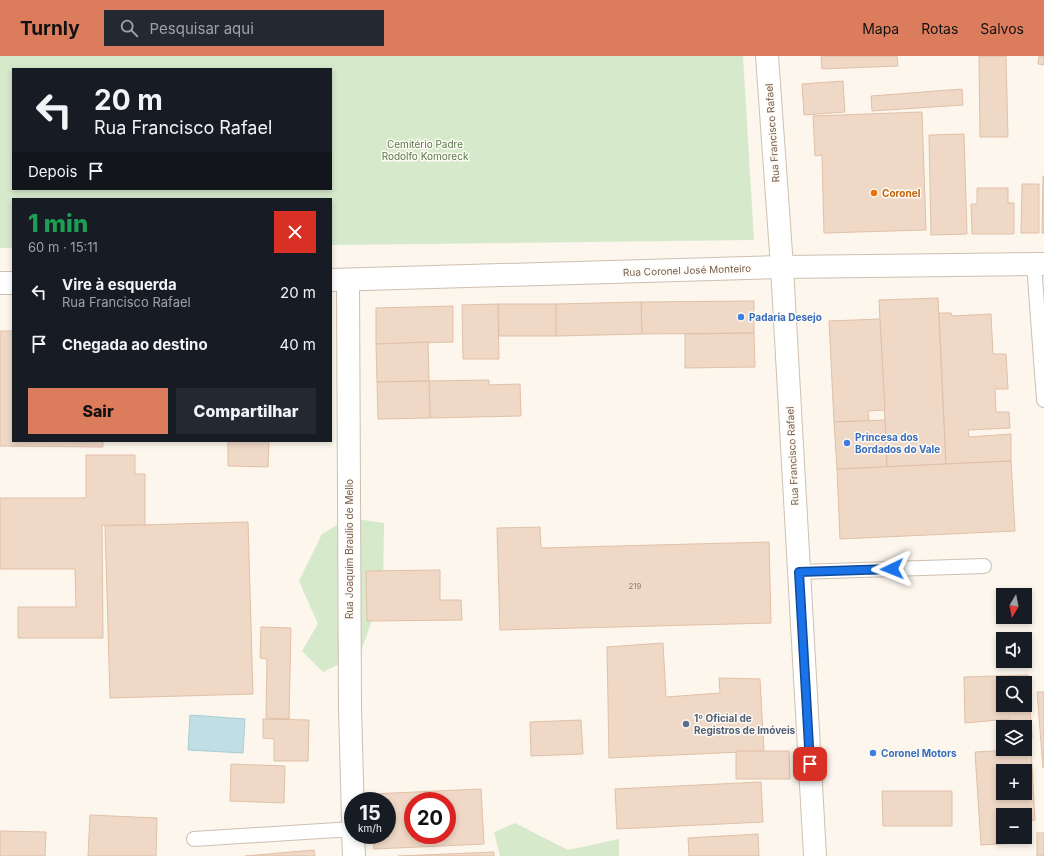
<!DOCTYPE html>
<html lang="pt">
<head>
<meta charset="utf-8">
<style>
	:root { --surface:#171b24; --page:#242831; --text:#f1f3f6; --muted:#9ea1a6; --accent:#db7d5c }
	body { margin:0; font-family:Inter,sans-serif; background:var(--page); color:var(--text); height:100vh; display:flex; flex-direction:column; font-size:15px; white-space:nowrap }
	* { box-sizing:border-box; margin:0 }
	p { font-size:13px; color:var(--muted) }
	.icon { flex:none; width:22px; height:22px; fill:none; stroke:currentColor; stroke-width:2; stroke-linecap:round; stroke-linejoin:round }
	.map { position:relative; flex:1; overflow:hidden }
	.side { position:absolute; left:12px; top:142px; width:320px; height:244px; display:flex; flex-direction:column; background:var(--surface); border-radius:0px; box-shadow:0 2px 6px #0003 }
	.side>* { flex:none }
	.banner { position:absolute; left:12px; top:12px; width:320px; height:122px; border-radius:0px; box-shadow:0 2px 6px #0003; background:#171b24; color:var(--text); overflow:hidden }
	.needle { width:26px; rotate:190deg }
	.controls { position:absolute; left:996px; top:532px; display:grid; gap:8px }
	.controls a { display:grid; place-items:center; width:36px; height:36px; border-radius:0px; background:var(--surface); box-shadow:0 2px 6px #0003; font-size:20px }
	.speed { position:absolute; left:344px; top:736px; display:flex; gap:8px; font-size:20px; font-weight:700; text-align:center }
	.speed>* { display:grid; place-content:center; width:52px; height:52px; border-radius:50%; background:var(--surface); box-shadow:0 2px 6px #0003; line-height:1 }
	.speed small { font-size:10px; font-weight:400 }
	.speed .limit { border:6px solid #d22; background:#fff; color:#111 }
	.pin { position:absolute; display:grid; place-items:center; width:34px; height:34px; color:#fff; margin:-17px; border-radius:8px; box-shadow:0 2px 6px #0006 }
	.me { position:absolute; width:44px; margin:-22px; rotate:268deg; stroke-linejoin:round; filter:drop-shadow(0 0 3px #0008) }
	.turn { display:flex; align-items:center; gap:14px; height:84px; padding:0 16px; font-size:18px }
	.turn .icon { width:52px; height:52px; stroke-width:2.5 }
	.turn b { display:block; font-size:28px; line-height:34px }
	.then { display:flex; align-items:center; height:38px; padding:0 16px; background:#0003; gap:8px; font-size:15px }
	.round { display:grid; place-items:center; flex:none; width:42px; height:42px; border-radius:0px; background:var(--page) }
	.overview { display:flex; align-items:center; justify-content:space-between; height:68px; padding:0 16px }
	h1 { font-size:24px; font-weight:800; line-height:30px; color:#1e9e55 }
	.cta { display:flex; gap:8px; margin-top:auto; padding:8px 16px }
	.cta a { flex:1; height:46px; border-radius:0px; background:var(--accent); color:#111; font-size:16px; font-weight:800; line-height:46px; text-align:center }
	.cta a+a { background:var(--page); color:var(--text) }
	ul { padding:0; list-style:none }
	li { display:flex; align-items:center; gap:12px; height:52px; padding:0 16px }
	li div { flex:1 }
	li b { display:block; font-size:15px }
	li em { font-style:normal }
	header { display:flex; align-items:center; gap:24px; box-sizing:border-box; height:56px; padding:0 20px; background:var(--accent); color:#111 }
	header strong { font-size:19px }
	nav { display:flex; gap:22px; margin-inline-start:auto; font-size:14px }
	.search { width:280px; height:36px; background:var(--page); display:flex; align-items:center; gap:10px; box-sizing:border-box; padding:0 14px; border-radius:0px; color:var(--muted); font-size:15px }
	.map>svg:first-child { display:block }
</style>
</head>
<body>
<header>
<strong>Turnly</strong>
<div class="search"><svg class="icon" aria-label="search" viewBox="0 0 24 24"><circle cx="10" cy="10" r="6"/><path d="M15 15l6 6"/></svg>Pesquisar aqui</div>
<nav><a>Mapa</a><a>Rotas</a><a>Salvos</a></nav>
</header>
<div class="map">
<svg width="1044" height="800" viewBox="0 0 1044 800">
	<rect width="100%" height="100%" fill="#fcf6ed"/>
	<g fill="#d6e9cb" fill-rule="evenodd">
		<path d="M0 0H743L754 184 331 189V143H13V192H0ZM13 13H331V133H13Z"/>
		<polygon points="349,462 384,467 383,533 360,598 323,616 302,595 318,568 299,525 322,478"/>
		<polygon points="515,767 568,794 619,783 619,800 500,800 494,776"/>
	</g>
	<polygon fill="#c2dee5" stroke="#a9cdd6" points="190,659 245,663 243,697 188,694"/>
	<g fill="#efd8c6" stroke="#e1c0a8" fill-rule="evenodd">
		<polygon points="821,0 897,0 898,10 822,13"/>
		<polygon points="979,0 1006,0 1008,81 980,81"/>
		<polygon points="1039,0 1044,0 1044,9 1038,8"/>
		<polygon points="843,25 845,56 804,59 802,28"/>
		<polygon points="962,33 963,49 872,55 871,40"/>
		<polygon points="922,56 926,174 824,177 822,99 815,100 813,60"/>
		<polygon points="964,78 967,178 931,179 929,79"/>
		<polygon points="1043,120 1044,120 1044,177 1042,177"/>
		<polygon points="1022,128 1039,128 1039,177 1021,177"/>
		<polygon points="977,132 1008,132 1008,147 1014,147 1014,178 972,178 971,148 977,148"/>
		<polygon points="938,242 946,408 887,411 879,244"/>
		<polygon points="754,245 754,277 642,278 641,246"/>
		<polygon points="641,246 642,278 556,280 556,248"/>
		<polygon points="498,248 556,248 556,280 499,280"/>
		<polygon points="498,248 499,303 463,303 462,249"/>
		<polygon points="453,250 453,286 376,288 376,252"/>
		<polygon points="939,257 951,257 952,260 991,258 993,298 1006,298 1008,333 995,333 996,356 1009,356 1010,372 968,374 969,381 1011,378 1011,405 946,408"/>
		<polygon points="880,263 885,354 868,355 869,365 834,366 829,265"/>
		<polygon points="0,275 13,275 13,385 103,385 103,391 0,390"/>
		<polygon points="754,277 755,311 685,312 685,278"/>
		<polygon points="428,286 429,325 377,326 376,288"/>
		<polygon points="489,324 489,329 520,328 521,360 430,362 429,325"/>
		<polygon points="429,325 430,362 378,363 377,326"/>
		<polygon points="885,364 887,411 837,413 834,366"/>
		<polygon points="228,385 269,385 268,411 228,410"/>
		<polygon points="86,399 135,399 135,418 145,418 145,469 102,469 103,582 18,582 18,551 76,551 75,513 0,513 0,442 86,442"/>
		<polygon points="1011,405 1015,475 840,483 837,413"/>
		<polygon points="248,466 253,638 110,642 105,470"/>
		<polygon points="540,471 541,492 769,486 771,567 500,574 497,472"/>
		<polygon points="440,514 440,544 461,544 462,564 367,565 366,515"/>
		<polygon points="261,571 291,572 289,663 266,662 267,603 260,602"/>
		<polygon points="663,587 666,641 720,637 719,622 760,623 764,695 609,702 607,591"/>
		<path d="M1028 619 1032 682H1025V671H1010L1009 663 965 667 964 621ZM1003 627H1025V649H1003Z"/>
		<polygon points="1037,636 1044,636 1044,711 1043,712"/>
		<polygon points="263,663 309,664 308,705 274,705 274,683 263,682"/>
		<polygon points="581,664 583,698 531,700 530,666"/>
		<path d="M1031 693 1035 764 1025 765V759H1003V781H1016V787L981 789 975 696ZM1003 715H1025V737H1003Z"/>
		<polygon points="736,695 789,695 790,723 736,723"/>
		<polygon points="231,708 285,710 284,747 230,745"/>
		<polygon points="761,726 763,766 617,773 615,733"/>
		<path d="M481 733 484 788 374 793 373 779H387V745H371V738ZM413 745H447V779H413Z"/>
		<polygon points="882,735 952,735 952,770 883,770"/>
		<polygon points="90,759 157,762 156,800 88,800"/>
		<polygon points="0,775 46,776 45,800 0,800"/>
		<rect x="1037" y="777" width="7" height="23"/>
		<polygon points="758,778 759,800 689,800 688,782"/>
		<polygon points="314,794 315,800 245,800"/>
		<polygon points="494,796 494,800 398,800"/>
	</g>
	<g fill="none" stroke-linecap="round" stroke-linejoin="round">
		<g stroke="#cebfb2" stroke-width="16">
			<g id="service">
				<polyline points="1034,208 1044,344"/>
				<polyline points="799,516 984,510"/>
				<polyline points="194,783 353,773"/>
			</g>
		</g>
		<g stroke="#cebfb2" stroke-width="24">
			<g id="minor">
				<polyline points="331,224 782,211 1044,208"/>
				<polyline points="348,224 350,652 353,763"/>
				<polyline points="0,227 13,227"/>
				<polyline points="353,779 354,800"/>
			</g>
		</g>
		<g stroke="#d0c0b1" stroke-width="24">
			<polyline id="secondary" points="767,0 782,211 815,800"/>
		</g>
		<use href="#service" stroke="#fff" stroke-width="14"/>
		<use href="#minor" stroke="#fff" stroke-width="22"/>
		<use href="#secondary" stroke="#fff" stroke-width="22"/>
	</g>
	<g fill="none" stroke-linecap="round" stroke-linejoin="round">
		<g stroke="#114b97" stroke-width="10">
			<polyline id="route" points="810,708 799,516 892,513"/>
		</g>
		<use href="#route" stroke="#1a73e8" stroke-width="7"/>
	</g>
	<circle fill="#e8710a" stroke="#fefaf4" stroke-width="1.5" cx="874" cy="137" r="4"/>
	<g fill="#3f7fe0" stroke="#fefaf4" stroke-width="1.5">
		<circle cx="741" cy="261" r="4"/>
		<circle cx="847" cy="387" r="4"/>
		<circle cx="873" cy="697" r="4"/>
	</g>
	<circle fill="#5c6f8a" stroke="#fefaf4" stroke-width="1.5" cx="686" cy="668" r="4"/>
	<g text-anchor="middle" stroke-width="3" stroke-linejoin="round" paint-order="stroke">
		<g font-size="8" fill="#947d6e">
			<text x="635" y="533">219</text>
		</g>
		<g font-size="10" fill="#765f50" stroke="#fefaf4">
			<text transform="translate(772 77) rotate(-94)" y="4">Rua Francisco Rafael</text>
			<text transform="translate(687 214) rotate(-2)" y="4">Rua Coronel José Monteiro</text>
			<text transform="translate(792 400) rotate(-93)" y="4">Rua Francisco Rafael</text>
			<text transform="translate(349 493) rotate(-90)" y="4">Rua Joaquim Braulio de Mello</text>
		</g>
		<g font-size="10" fill="#557b49" stroke="#fefaf4">
			<text x="425" y="92">Cemitério Padre<tspan x="425" dy="12">Rodolfo Komoreck</tspan></text>
		</g>
		<g font-size="10" font-weight="bold" fill="#c56008" stroke="#fefaf4" text-anchor="start">
			<text x="882" y="141">Coronel</text>
		</g>
		<g font-size="10" font-weight="bold" fill="#366cbe" stroke="#fefaf4" text-anchor="start">
			<text x="749" y="265">Padaria Desejo</text>
			<text x="855" y="385">Princesa dos<tspan x="855" dy="12">Bordados do Vale</tspan></text>
			<text x="881" y="701">Coronel Motors</text>
		</g>
		<g font-size="10" font-weight="bold" fill="#4e5e75" stroke="#fefaf4" text-anchor="start">
			<text x="694" y="666">1º Oficial de<tspan x="694" dy="12">Registros de Imóveis</tspan></text>
		</g>
	</g>
</svg>
<div class="controls">
<a><svg class="needle" viewBox="-14 -14 28 28"><path d="M0-13l5 13h-10z" fill="#e53935"/><path d="M0 13l5-13h-10z" fill="#9ea1a6"/></svg></a>
<a><svg class="icon" aria-label="sound" viewBox="0 0 24 24"><path d="M4 9h4l5-4v14l-5-4H4zM17 9q2 3 0 6"/></svg></a>
<a><svg class="icon" aria-label="search" viewBox="0 0 24 24"><circle cx="10" cy="10" r="6"/><path d="M15 15l6 6"/></svg></a>
<a><svg class="icon" aria-label="layers" viewBox="0 0 24 24"><path d="M12 4l9 5-9 5-9-5zM3 14l9 5 9-5"/></svg></a>
<a>+</a>
<a>−</a>
</div>
<div class="speed"><div>15<small>km/h</small></div><div class="limit">20</div></div>
<div class="pin" style="left:810px;top:708px;background:#d93025"><svg class="icon" aria-label="arrive" viewBox="0 0 24 24"><path d="M6 21V4h12l-3 4 3 4H6"/></svg></div>
<svg class="me" style="left:892px;top:513px" viewBox="-20 -20 40 40"><path d="M0-17L14 15 0 8-14 15z" fill="#1a73e8" stroke="#fff" stroke-width="4"/></svg>
<div class="banner">
<div class="turn"><svg class="icon" aria-label="left" viewBox="0 0 24 24"><path d="M17 20v-9H6M10 6l-5 5 5 5"/></svg><div><b>20 m</b>Rua Francisco Rafael</div></div>
<div class="then">Depois<svg class="icon" aria-label="arrive" viewBox="0 0 24 24"><path d="M6 21V4h12l-3 4 3 4H6"/></svg></div>
</div>
<section class="side">
<div class="overview"><div><h1>1 min</h1><p>60 m · 15:11</p></div><a class="round" style="background:#d93025;color:#fff"><svg class="icon" aria-label="close" viewBox="0 0 24 24"><path d="M6 6l12 12M18 6L6 18"/></svg></a></div>
<ul>
<li><svg class="icon" aria-label="left" viewBox="0 0 24 24"><path d="M17 20v-9H6M10 6l-5 5 5 5"/></svg><div><b>Vire à esquerda</b><p>Rua Francisco Rafael</p></div><em>20 m</em></li>
<li><svg class="icon" aria-label="arrive" viewBox="0 0 24 24"><path d="M6 21V4h12l-3 4 3 4H6"/></svg><div><b>Chegada ao destino</b></div><em>40 m</em></li>
</ul>
<div class="cta"><a>Sair</a><a>Compartilhar</a></div>
</section>
</div>
</body>
</html>
